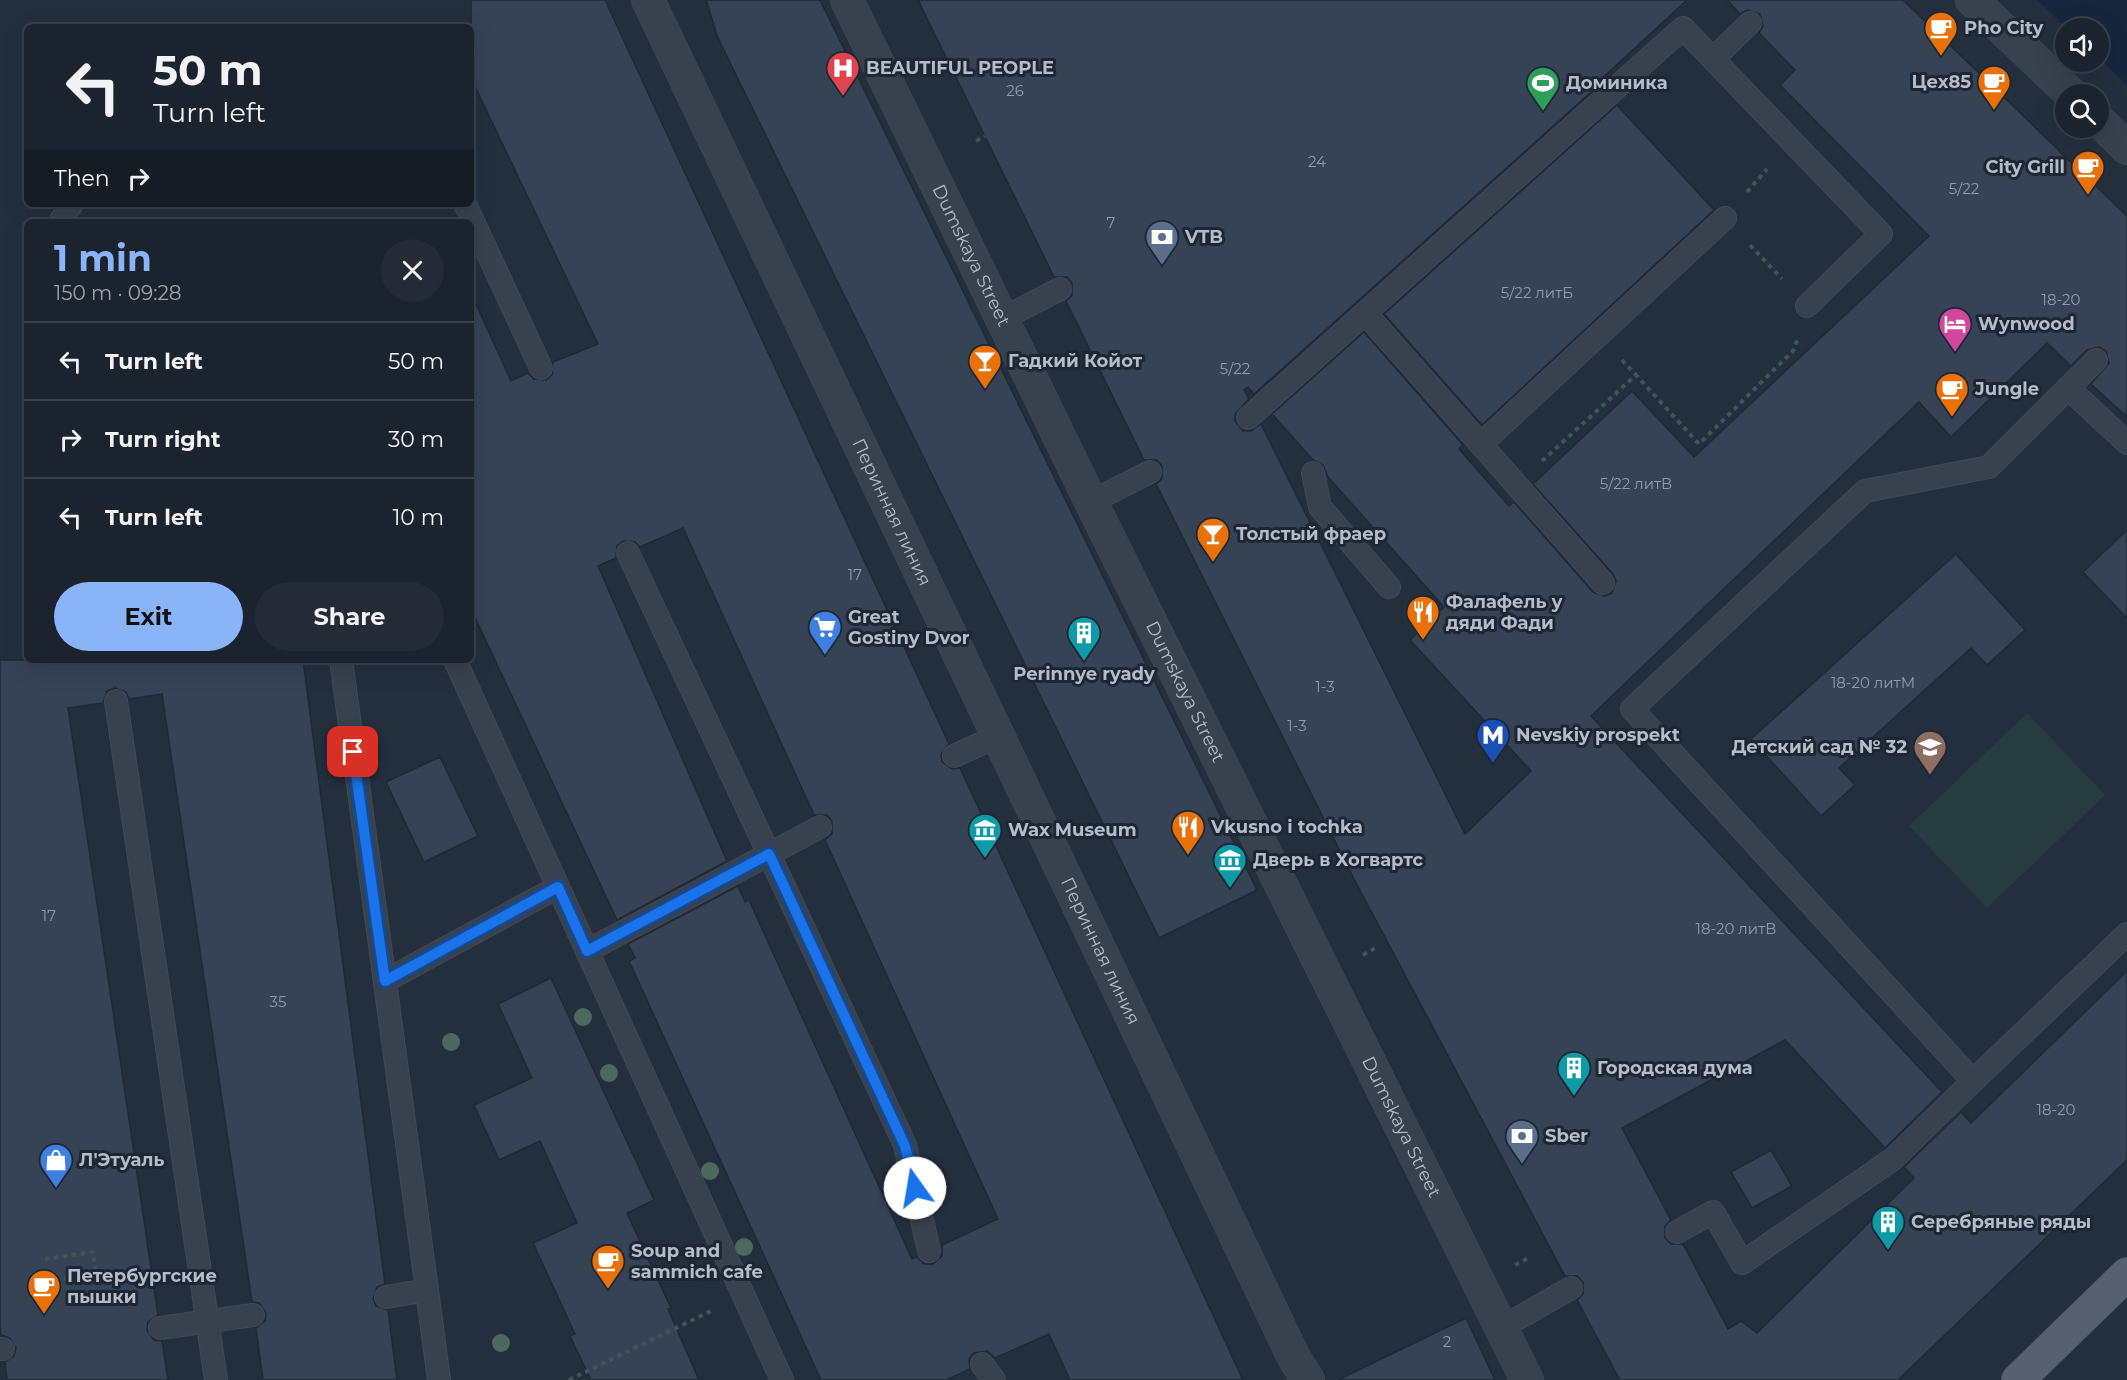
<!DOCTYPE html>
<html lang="en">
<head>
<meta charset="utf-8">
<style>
	:root { --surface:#1b232e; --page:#242b36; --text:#f1f3f6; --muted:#a0a4aa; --line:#39404a; --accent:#8ab4f8 }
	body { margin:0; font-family:Montserrat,sans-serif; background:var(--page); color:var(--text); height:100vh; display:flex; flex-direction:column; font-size:22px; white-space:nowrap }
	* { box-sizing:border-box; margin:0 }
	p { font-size:20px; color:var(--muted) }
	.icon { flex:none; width:33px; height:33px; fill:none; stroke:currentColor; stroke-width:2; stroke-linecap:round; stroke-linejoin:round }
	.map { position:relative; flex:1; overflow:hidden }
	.side { position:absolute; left:24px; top:219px; width:450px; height:444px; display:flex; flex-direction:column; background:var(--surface); border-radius:9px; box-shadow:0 6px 24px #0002,0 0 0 2px var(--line) }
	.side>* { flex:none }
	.top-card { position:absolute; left:24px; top:24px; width:450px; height:183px; border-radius:9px; box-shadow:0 6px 24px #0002,0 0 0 2px var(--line); background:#1b232e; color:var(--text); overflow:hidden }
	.fabs { position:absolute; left:2055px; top:18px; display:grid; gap:12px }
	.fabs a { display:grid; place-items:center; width:54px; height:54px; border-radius:50%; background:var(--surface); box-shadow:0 6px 24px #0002,0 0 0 2px var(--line); font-size:30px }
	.pin { position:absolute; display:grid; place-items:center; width:51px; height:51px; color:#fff; margin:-26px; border-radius:12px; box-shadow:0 3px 9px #0006 }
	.me { position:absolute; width:66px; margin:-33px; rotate:347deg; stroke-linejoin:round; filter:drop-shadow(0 0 4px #0008) }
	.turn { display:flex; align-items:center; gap:21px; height:126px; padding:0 30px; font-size:27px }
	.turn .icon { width:78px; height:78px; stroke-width:2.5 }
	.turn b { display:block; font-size:42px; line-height:51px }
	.then { display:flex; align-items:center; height:57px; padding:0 30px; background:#0003; gap:12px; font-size:22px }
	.round { display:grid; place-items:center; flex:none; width:63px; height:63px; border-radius:32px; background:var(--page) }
	.overview { display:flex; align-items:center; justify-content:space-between; height:102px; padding:0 30px }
	h1 { font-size:36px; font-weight:700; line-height:45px; color:var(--accent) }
	.action { display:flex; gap:12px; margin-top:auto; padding:12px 30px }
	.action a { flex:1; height:69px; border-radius:36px; background:var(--accent); color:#111; font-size:24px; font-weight:700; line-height:69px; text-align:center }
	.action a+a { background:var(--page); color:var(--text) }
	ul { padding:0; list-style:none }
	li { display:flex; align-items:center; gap:18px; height:78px; padding:0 30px; border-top:2px solid var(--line) }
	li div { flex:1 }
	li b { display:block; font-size:22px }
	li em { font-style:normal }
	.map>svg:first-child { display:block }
</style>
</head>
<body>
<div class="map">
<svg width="2127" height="1380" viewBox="0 0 2127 1380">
	<rect width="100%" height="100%" fill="#242f3e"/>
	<polygon fill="#263c3f" points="2027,713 2105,795 1987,908 1909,826"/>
	<polygon fill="#17263c" points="2037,0 2127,0 2127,85 2099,58 2098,28 2067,28"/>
	<g fill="#364354" stroke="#1f2835" stroke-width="1.5">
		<polygon points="471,0 605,0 949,744 941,754 942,762 952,769 960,768 1243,1380 1070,1380 1049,1334 995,1358 987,1351 974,1353 969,1359 970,1369 946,1380 821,1380 629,961 635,958 628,944 738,886 745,902 749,900 912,1259 917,1257 924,1264 933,1264 942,1256 942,1245 998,1219 825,840 832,834 832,821 827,815 814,815 683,528 640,547 635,542 623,541 617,546 616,558 598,566 727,861 617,920 471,609 471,293 511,381 528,373 534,379 546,380 552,375 553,362 598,344 471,78"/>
		<polygon points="706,0 820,0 1257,890 1159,938 718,38"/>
		<polygon points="918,0 1687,0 1597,83 1599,85 1254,394 1248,387 1244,390 1249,399 1235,414 1235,421 1243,431 1251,431 1261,424 1465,834 1531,771 1410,640 1444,607 1328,477 1323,465 1313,460 1272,414 1364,332 1463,445 1459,449 1509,506 1514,502 1593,592 1605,596 1612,593 1616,581 1613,574 1533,484 1632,391 1694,457 1929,236 1780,85 1795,70 1759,33 1763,26 1760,14 1747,10 1740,14 1727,0 1903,0 2127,216 2127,417 2091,384 2109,363 2106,351 2099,347 2087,350 2071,366 2047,343 1951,437 1919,402 1591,716 1942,1092 1885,1148 1785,1040 1622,1128 1671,1220 1665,1226 1665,1238 1671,1244 1683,1244 1728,1329 1741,1321 1757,1333 1914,1178 1904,1167 1961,1112 1971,1123 2127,971 2127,1160 1898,1380 1620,1380 1577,1300 1583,1294 1583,1282 1577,1276 1565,1276 1354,879 1156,484 1162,479 1162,466 1157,460 1144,460 1066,301 1072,296 1072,283 1067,277 1054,277"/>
		<polygon points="1617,105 1714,210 1482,425 1384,314"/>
		<polygon points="2127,530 2127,618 2083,572"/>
		<polygon points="1956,554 2025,630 1987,665 1971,648 1839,768 1855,785 1821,816 1751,739"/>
		<polygon points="0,660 303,660 385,1284 377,1287 373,1299 376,1306 388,1310 397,1380 263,1380 256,1328 265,1321 266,1313 259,1303 252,1302 162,694 129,699 126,692 115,688 107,691 103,703 68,708 158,1315 148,1322 147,1330 154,1340 162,1341 168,1380 7,1380 5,1362 14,1356 16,1348 10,1338 1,1335 0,1328"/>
		<polygon points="440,757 478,836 424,862 386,782"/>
		<polygon points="551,978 654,1200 627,1213 671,1308 668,1309 699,1380 591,1380 570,1336 575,1334 533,1243 577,1223 540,1141 499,1160 474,1105 532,1078 498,1004"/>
		<polygon points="1771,1150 1792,1186 1752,1208 1731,1172"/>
		<polygon points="1466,1318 1495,1380 1338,1380"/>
	</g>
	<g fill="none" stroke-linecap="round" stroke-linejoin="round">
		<g stroke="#414a57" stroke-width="24">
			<g id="service">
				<polyline points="1713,59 1750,23"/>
				<polyline points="465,204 541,368"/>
				<polyline points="60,222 72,204"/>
				<polyline points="1365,313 1603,583"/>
				<polyline points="1002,319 1060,289"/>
				<polyline points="2096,360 1989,467 1865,491 1632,709 1973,1081 2127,934"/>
				<polyline points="2068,388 2127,443"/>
				<polyline points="1248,418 1683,28 1881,234 1807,306"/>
				<polyline points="1481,444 1725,218"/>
				<polyline points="1313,473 1320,507 1389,587"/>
				<polyline points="1091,502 1150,472"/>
				<polyline points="628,553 905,1145 929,1251"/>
				<polyline points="341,660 427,1290"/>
				<polyline points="455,660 782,1380"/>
				<polyline points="116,701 216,1380"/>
				<polyline points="954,756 998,736"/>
				<polyline points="587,951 820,827"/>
				<polyline points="385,981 558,887"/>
				<polyline points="1677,1232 1713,1212 1742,1263 1893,1159 1973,1081"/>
				<polyline points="386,1297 427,1290 439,1380"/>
				<polyline points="160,1328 253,1315"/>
				<polyline points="1501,1328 1571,1288"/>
				<polyline points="0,1349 3,1349"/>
				<polyline points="982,1364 994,1380"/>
			</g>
		</g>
		<g stroke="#414a57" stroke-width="34">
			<g id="pedestrian">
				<path id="s1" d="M648 0 1294 1358 1308 1380"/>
			</g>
		</g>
		<g stroke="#414a57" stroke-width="34">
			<g id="minor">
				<path id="s2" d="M847 0 1091 502 1527 1380"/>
			</g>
		</g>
		<g stroke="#414a57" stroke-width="34">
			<g id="tertiary">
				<polyline points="1972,0 2071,94"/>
				<polyline points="2098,120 2127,148"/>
			</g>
		</g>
		<g stroke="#414a57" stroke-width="34">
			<polyline id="primary" points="2018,1380 2127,1274"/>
		</g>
		<g stroke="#3f5557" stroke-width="4" stroke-dasharray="4.5 4.5" stroke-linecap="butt">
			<polyline points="976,141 985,136"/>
			<polyline points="1747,192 1767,169"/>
			<polyline points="1750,245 1782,279"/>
			<polyline points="1622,360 1636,375"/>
			<polyline points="1542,461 1636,375 1699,444 1793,351 1798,338"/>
			<polyline points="1363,955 1375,948"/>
			<polyline points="45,1259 93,1252 96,1274 49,1281"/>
			<polyline points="1515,1265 1530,1257"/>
			<polyline points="569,1380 711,1311"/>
		</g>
		<use href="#service" stroke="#38414e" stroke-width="22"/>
		<use href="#pedestrian" stroke="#38414e" stroke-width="33"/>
		<use href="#minor" stroke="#38414e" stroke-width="33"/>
		<use href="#tertiary" stroke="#38414e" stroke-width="33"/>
		<use href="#primary" stroke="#56606e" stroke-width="33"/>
	</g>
	<g fill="#4b6a5d">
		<circle cx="583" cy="1017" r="9"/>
		<circle cx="451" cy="1042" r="9"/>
		<circle cx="609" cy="1073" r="9"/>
		<circle cx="710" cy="1171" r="9"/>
		<circle cx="744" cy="1247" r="9"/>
		<circle cx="501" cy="1343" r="9"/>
	</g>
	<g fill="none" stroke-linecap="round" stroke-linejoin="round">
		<g stroke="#114b97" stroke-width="15">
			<polyline id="route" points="353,752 385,981 558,887 587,951 769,854 905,1146 915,1188"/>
		</g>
		<use href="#route" stroke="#1a73e8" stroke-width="10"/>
	</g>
	<defs>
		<g id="cafe-pin" transform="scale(1.725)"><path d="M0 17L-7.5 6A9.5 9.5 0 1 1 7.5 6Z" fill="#e8710a" stroke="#1d2633"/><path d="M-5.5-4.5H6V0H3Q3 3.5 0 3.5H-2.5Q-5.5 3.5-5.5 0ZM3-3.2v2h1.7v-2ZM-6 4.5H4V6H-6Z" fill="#fff"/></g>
		<g id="hospital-pin" transform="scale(1.725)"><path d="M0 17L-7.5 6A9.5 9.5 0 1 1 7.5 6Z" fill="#e0444e" stroke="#1d2633"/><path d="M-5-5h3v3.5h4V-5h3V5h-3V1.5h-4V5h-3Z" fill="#fff"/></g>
		<g id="stadium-pin" transform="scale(1.725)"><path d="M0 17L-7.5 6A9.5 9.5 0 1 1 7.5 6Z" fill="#2e9e5b" stroke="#1d2633"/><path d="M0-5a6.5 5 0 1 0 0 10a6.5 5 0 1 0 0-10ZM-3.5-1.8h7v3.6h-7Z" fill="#fff"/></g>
		<g id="bank-pin" transform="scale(1.725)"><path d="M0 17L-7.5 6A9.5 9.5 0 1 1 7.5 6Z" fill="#5c6f8a" stroke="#1d2633"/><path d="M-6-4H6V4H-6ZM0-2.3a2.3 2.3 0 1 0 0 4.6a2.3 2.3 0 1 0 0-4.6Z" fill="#fff"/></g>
		<g id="hotel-pin" transform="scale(1.725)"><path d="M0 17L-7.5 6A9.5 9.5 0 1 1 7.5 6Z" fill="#d1479c" stroke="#1d2633"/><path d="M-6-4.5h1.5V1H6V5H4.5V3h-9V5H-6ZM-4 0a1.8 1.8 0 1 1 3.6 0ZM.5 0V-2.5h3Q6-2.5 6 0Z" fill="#fff"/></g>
		<g id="bar-pin" transform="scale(1.725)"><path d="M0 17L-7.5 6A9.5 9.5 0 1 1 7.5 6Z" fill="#e8710a" stroke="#1d2633"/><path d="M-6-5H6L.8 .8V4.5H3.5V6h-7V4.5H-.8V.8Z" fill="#fff"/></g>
		<g id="restaurant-pin" transform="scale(1.725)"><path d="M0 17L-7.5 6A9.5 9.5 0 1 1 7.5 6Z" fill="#e8710a" stroke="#1d2633"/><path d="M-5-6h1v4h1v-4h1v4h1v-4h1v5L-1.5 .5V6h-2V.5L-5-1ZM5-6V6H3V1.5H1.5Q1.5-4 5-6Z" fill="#fff"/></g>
		<g id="supermarket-pin" transform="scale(1.725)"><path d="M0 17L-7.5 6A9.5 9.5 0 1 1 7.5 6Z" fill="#3f7fe0" stroke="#1d2633"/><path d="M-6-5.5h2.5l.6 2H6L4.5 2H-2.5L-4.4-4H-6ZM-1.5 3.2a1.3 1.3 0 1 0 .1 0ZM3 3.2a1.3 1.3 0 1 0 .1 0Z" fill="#fff"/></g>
		<g id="building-pin" transform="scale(1.725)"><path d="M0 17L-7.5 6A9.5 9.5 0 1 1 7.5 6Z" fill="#0f9aa8" stroke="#1d2633"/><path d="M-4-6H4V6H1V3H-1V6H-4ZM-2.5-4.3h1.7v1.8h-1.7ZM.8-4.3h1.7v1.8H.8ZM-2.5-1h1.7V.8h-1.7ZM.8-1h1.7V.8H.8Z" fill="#fff"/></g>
		<g id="metro-pin" transform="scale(1.725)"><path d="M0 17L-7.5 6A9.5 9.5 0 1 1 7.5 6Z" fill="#1a4fb4" stroke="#1d2633"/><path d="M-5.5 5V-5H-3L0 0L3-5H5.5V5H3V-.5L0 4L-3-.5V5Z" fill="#fff"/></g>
		<g id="school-pin" transform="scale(1.725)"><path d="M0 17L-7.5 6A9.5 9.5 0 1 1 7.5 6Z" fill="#8d6e63" stroke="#1d2633"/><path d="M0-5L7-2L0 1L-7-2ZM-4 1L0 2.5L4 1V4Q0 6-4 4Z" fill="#fff"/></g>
		<g id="museum-pin" transform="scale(1.725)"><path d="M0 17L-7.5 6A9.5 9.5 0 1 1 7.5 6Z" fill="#0f9aa8" stroke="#1d2633"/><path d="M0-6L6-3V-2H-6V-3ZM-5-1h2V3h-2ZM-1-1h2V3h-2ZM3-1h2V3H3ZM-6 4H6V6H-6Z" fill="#fff"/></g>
		<g id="shop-pin" transform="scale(1.725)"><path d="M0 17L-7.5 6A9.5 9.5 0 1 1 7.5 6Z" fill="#3f7fe0" stroke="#1d2633"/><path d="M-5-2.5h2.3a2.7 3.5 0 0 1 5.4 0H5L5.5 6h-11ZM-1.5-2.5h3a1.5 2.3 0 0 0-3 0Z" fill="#fff"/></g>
	</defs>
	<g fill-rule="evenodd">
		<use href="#cafe-pin" x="1941" y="28"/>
		<use href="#hospital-pin" x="843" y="68"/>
		<use href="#cafe-pin" x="1994" y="82"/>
		<use href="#stadium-pin" x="1543" y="83"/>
		<use href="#cafe-pin" x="2088" y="167"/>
		<use href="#bank-pin" x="1162" y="237"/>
		<use href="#hotel-pin" x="1955" y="324"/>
		<use href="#bar-pin" x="985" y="361"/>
		<use href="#cafe-pin" x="1952" y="389"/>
		<use href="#bar-pin" x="1213" y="534"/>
		<use href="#restaurant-pin" x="1423" y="612"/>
		<use href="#supermarket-pin" x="825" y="627"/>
		<use href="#building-pin" x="1084" y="633"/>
		<use href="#metro-pin" x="1493" y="735"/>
		<use href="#school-pin" x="1930" y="747"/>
		<use href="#restaurant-pin" x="1188" y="827"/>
		<use href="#museum-pin" x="985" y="830"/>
		<use href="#museum-pin" x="1230" y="860"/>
		<use href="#building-pin" x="1574" y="1068"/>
		<use href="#bank-pin" x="1522" y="1136"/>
		<use href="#shop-pin" x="56" y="1160"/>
		<use href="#building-pin" x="1888" y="1222"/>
		<use href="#cafe-pin" x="608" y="1261"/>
		<use href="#cafe-pin" x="44" y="1286"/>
	</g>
	<g text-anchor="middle" stroke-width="6" stroke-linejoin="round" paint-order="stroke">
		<g font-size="15" fill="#929caa">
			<text x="1015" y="96">26</text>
			<text x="1317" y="167">24</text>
			<text x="1964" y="194">5/22</text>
			<text x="1111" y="228">7</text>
			<text x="1537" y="298">5/22 литБ</text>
			<text x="2061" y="305">18-20</text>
			<text x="1235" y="374">5/22</text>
			<text x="1636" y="489">5/22 литВ</text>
			<text x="855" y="580">17</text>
			<text x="1873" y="688">18-20 литМ</text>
			<text x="1325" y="692">1-3</text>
			<text x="1297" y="731">1-3</text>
			<text x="49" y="921">17</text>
			<text x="1736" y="934">18-20 литВ</text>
			<text x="278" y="1007">35</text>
			<text x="2056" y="1115">18-20</text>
			<text x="1447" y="1347">2</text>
		</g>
		<g font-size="18" font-weight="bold" fill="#b4bcc9" stroke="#1d2633" text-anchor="start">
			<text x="1964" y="34">Pho City</text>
			<text x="866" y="74">BEAUTIFUL PEOPLE</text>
			<text x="1971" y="88" text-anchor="end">Цех85</text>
			<text x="1566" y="89">Доминика</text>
			<text x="2065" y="173" text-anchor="end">City Grill</text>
			<text x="1185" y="243">VTB</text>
			<text x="1978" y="330">Wynwood</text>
			<text x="1008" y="367">Гадкий Койот</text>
			<text x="1975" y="395">Jungle</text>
			<text x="1236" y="540">Толстый фраер</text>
			<text x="1446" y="608">Фалафель у<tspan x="1446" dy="21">дяди Фади</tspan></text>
			<text x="848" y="623">Great<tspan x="848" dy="21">Gostiny Dvor</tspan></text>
			<text x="1084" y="680" text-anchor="middle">Perinnye ryady</text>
			<text x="1516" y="741">Nevskiy prospekt</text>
			<text x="1907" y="753" text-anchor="end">Детский сад № 32</text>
			<text x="1211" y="833">Vkusno i tochka</text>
			<text x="1008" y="836">Wax Museum</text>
			<text x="1253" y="866">Дверь в Хогвартс</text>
			<text x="1597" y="1074">Городская дума</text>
			<text x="1545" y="1142">Sber</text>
			<text x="79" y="1166">Л'Этуаль</text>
			<text x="1911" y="1228">Серебряные ряды</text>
			<text x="631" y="1257">Soup and<tspan x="631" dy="21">sammich cafe</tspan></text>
			<text x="67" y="1282">Петербургские<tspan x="67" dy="21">пышки</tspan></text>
		</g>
		<g font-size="18" fill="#b4bcc9" stroke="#1d2633">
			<text dy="6" stroke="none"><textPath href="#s2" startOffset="284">Dumskaya Street</textPath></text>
			<text dy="6" stroke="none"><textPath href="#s1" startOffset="567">Перинная линия</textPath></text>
			<text dy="6" stroke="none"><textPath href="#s2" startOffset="770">Dumskaya Street</textPath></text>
			<text dy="6" stroke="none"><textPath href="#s1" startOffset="1053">Перинная линия</textPath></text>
			<text dy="6" stroke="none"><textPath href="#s2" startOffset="1256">Dumskaya Street</textPath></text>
		</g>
	</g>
</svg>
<div class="fabs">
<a><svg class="icon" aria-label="sound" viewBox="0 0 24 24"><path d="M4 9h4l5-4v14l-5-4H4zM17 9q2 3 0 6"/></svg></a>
<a><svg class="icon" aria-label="search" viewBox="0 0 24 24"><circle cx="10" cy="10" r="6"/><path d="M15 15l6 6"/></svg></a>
</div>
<div class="pin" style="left:353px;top:752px;background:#d93025"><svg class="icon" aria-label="arrive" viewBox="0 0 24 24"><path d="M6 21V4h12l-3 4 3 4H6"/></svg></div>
<svg class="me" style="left:915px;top:1188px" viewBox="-20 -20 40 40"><circle r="19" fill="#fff"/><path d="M0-13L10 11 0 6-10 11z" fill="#1a73e8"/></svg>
<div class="top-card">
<div class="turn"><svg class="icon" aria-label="left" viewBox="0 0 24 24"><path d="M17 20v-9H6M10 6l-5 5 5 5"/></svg><div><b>50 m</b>Turn left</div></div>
<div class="then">Then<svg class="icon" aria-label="right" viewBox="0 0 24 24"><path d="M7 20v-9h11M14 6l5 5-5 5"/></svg></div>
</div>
<section class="side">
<div class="overview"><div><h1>1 min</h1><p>150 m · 09:28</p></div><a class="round"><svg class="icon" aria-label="close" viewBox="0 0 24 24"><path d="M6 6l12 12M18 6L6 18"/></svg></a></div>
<ul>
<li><svg class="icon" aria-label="left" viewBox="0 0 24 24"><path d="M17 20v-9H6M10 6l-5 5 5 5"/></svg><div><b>Turn left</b></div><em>50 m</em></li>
<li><svg class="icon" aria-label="right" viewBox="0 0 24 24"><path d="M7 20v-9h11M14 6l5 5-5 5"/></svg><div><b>Turn right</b></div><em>30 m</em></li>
<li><svg class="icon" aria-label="left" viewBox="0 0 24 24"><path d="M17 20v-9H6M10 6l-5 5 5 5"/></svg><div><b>Turn left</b></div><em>10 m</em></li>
</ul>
<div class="action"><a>Exit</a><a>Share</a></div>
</section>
</div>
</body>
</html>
